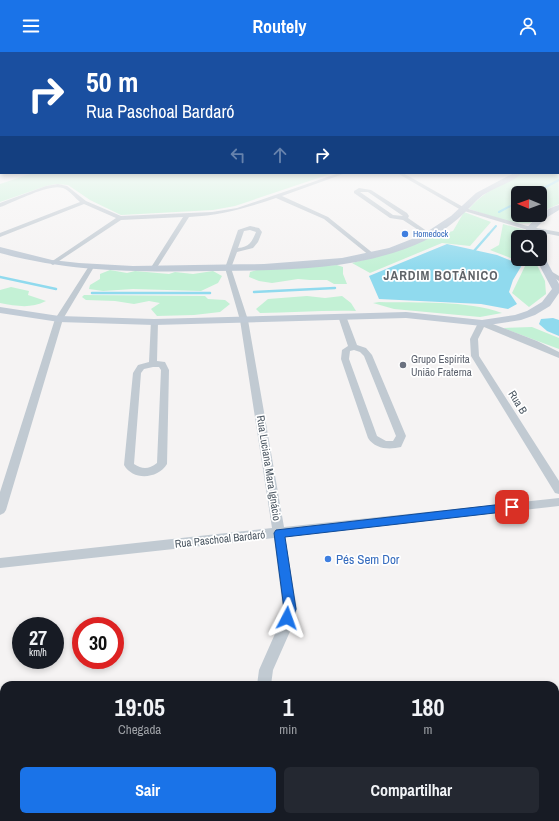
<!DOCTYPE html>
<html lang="pt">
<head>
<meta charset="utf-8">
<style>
	:root { --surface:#171b24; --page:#242831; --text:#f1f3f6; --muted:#9ea1a6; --accent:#1a73e8 }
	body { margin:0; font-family:"Archivo Narrow",sans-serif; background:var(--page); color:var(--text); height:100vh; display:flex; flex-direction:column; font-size:15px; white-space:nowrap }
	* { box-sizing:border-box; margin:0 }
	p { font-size:13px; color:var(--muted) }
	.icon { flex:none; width:22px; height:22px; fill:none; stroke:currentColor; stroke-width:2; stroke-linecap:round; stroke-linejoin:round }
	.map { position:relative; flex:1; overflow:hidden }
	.sheet { position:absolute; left:0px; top:629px; width:559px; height:140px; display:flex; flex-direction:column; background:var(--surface); border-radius:12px 12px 0 0; box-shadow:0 2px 6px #0003 }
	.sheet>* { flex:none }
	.banner { position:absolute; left:0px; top:0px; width:559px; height:122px; box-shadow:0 2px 6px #0003; background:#1a4fa0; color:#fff; overflow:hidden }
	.needle { width:26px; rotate:271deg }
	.controls { position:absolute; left:511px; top:134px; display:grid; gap:8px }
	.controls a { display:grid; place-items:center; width:36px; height:36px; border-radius:6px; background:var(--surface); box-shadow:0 2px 6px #0003; font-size:20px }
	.speed { position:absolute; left:12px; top:565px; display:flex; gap:8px; font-size:20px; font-weight:700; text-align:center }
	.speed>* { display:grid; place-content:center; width:52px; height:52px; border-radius:50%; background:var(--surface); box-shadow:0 2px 6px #0003; line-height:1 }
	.speed small { font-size:10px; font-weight:400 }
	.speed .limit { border:6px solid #d22; background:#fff; color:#111 }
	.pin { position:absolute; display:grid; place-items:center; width:34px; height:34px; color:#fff; margin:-17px; border-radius:8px; box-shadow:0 2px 6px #0006 }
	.me { position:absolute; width:44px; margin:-22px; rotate:4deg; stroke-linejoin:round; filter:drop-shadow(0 0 3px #0008) }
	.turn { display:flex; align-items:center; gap:14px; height:84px; padding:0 20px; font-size:18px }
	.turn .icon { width:52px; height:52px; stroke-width:2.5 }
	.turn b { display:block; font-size:28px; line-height:34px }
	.lanes { display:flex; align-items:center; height:38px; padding:0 20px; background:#0003; justify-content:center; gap:20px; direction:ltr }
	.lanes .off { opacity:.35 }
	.eta { display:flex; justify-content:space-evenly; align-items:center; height:68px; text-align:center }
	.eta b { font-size:24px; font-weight:800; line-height:28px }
	.action { display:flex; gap:8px; margin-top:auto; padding:8px 20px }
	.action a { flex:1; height:46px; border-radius:6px; background:var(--accent); color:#fff; font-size:16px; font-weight:800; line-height:46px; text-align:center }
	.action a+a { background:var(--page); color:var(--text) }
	header { display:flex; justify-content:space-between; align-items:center; height:52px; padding:0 20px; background:var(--accent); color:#fff; font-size:18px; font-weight:800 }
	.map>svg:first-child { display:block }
</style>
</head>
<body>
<header><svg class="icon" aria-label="menu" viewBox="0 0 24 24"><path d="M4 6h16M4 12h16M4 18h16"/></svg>Routely<svg class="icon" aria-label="person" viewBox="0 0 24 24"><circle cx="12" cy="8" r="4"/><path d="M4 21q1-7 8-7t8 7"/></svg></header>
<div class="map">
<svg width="559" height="769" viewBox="0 0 559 769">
	<rect width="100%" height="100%" fill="#f5f3f3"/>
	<g fill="#c3f1d5">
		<path d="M558 108 559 152 543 159 540 162V141H518V163H539L531 171C510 173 489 163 469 157 479 144 508 125 524 121 534 119 548 121 558 121Z"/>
		<polygon points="33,121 333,121 235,154 213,158 121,163 90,148 68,133 56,132 46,134 0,150 0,132"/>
		<polygon points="464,160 491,170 470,194 442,191 370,221 352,211 397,199 434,184 453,179"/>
		<polygon points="503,172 525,178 526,185 518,185 518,207 534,207 545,229 546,242 529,255 512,241 526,212 490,198 499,193"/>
		<polygon points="337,213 343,215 343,222 347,232 334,232 327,228 310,228 298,227 272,231 259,229 249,225 250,220 260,217"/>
		<polygon points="110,218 127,221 135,219 169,222 175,220 193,222 213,219 222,224 218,231 201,239 133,237 103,239 89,237 90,233 100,227 100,222"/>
		<path d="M11 235 29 239 28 243 46 249C30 257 17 254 0 251V238Z"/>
		<polygon points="84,243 205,244 208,247 225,248 230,252 220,260 194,263 157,264 151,257 160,251 149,249 134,252 115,249 86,248 82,245"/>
		<path d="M307 244 325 246 342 244 351 251 356 259C324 258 292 261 260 261L256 257 268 247Z"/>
		<path d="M379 250C417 251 467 248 502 261L480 265 394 257 373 251Z"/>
		<polygon points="532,275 559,286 559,297 503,276"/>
	</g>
	<g fill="#90daee">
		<polygon points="447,192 497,203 522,213 513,228 509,240 517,252 508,257 481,252 379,247 369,224"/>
		<polygon points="553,266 559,268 559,284 547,279 539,272 541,267"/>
	</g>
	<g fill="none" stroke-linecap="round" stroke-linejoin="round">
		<g stroke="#90daee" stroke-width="2">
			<polyline points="534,141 559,128"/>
			<polyline points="499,160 518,150"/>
			<polyline points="488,183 496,174"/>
		</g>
		<g stroke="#90daee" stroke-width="2.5">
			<polyline points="474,199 489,182"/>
			<polyline points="0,225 56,237"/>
			<polyline points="254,240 335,236"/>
			<polyline points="92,241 210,241"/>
		</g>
		<g fill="#c1cad2" fill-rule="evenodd">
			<path d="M339 121H346L282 144 328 165 374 202V204H370L324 167 276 146C246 156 222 163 189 165L156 217 153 219 150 217 183 165 121 168 53 213 51 212V210L116 166 84 152 0 185V181L80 150C75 146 69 138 63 136 49 131 15 150 0 155V151L46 134 58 132 67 134 86 149 121 164 212 160 237 156Z"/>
			<polygon points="397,121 403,121 465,156 531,175 559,180 559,184 528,178 461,158"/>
			<path d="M359 136 371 138 407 161 409 164 408 166 431 182 426 183 403 168 390 166 354 141V139ZM360 140H368L403 164 393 163Z"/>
			<path d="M250 174 259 176 262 180 258 190 253 196 237 200 231 216 248 268 284 475 559 446V454L285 485 297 557 292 575 273 618 271 633H257L259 618 278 575 283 557 274 486 0 516V506L272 476 240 268 225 216 238 178ZM250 178 256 180C252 190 249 195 238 196L244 179Z"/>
			<polygon points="89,214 94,215 63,267 6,458 4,461 0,463 0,440 55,267"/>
			<polygon points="549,218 559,224 559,229 547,221 547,219"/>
			<path d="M339 262H342L346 264 357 293 366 296 372 303 406 384 401 395C389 398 375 397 368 386L341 307 342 298 348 294 338 264ZM354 298 360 300 364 304 396 384 393 389H386L377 384 349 307 350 299Z"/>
			<path d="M151 268H157L158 270 157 309 165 310 169 318 167 412C158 427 133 429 124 413L133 321 138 313 149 310ZM153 315H159L161 318 157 411C149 417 143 418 134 412L141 321 144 317Z"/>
			<polygon points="479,269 485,269 537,289 559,300 559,306 484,275 478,287 479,304 559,429 559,442 555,441 471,304 470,287"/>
			<polygon points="256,765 274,765 275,769 257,769"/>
		</g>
		<g fill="#c1cbd6" fill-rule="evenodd">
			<path d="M514 121H522C512 131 495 135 483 143 475 149 469 157 461 164 450 174 437 183 424 189 359 219 285 218 216 219 140 220 74 221 0 201V195L52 208 79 211 133 214 264 212 342 206 389 196 422 183 451 164 476 141Z"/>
			<path d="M559 153V158L546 166 534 178V185H526V177C534 167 546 156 559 153Z"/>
			<polygon points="540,203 545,206 559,232 559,241 550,254 535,263 521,268 482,274 406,266 154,273 59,270 0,261 0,255 59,264 154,267 406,260 482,268 515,263 527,259 542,250 552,237 536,207 540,207"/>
		</g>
	</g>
	<linearGradient id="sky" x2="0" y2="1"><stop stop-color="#85c3ea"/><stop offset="0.5" stop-color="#fafafa"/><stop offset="1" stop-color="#fafafa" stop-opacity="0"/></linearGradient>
	<rect width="559" height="216" fill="url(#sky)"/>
	<polygon fill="#1a73e8" stroke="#114b97" points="512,451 516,452 518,455 516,458 512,459 285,485 296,557 292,570 287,572 283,570 281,566 284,557 274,481 276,478"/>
	<g fill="#3f7fe0" stroke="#fff" stroke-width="1.5">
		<circle cx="405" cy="182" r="4"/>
		<circle cx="328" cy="507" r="4"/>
	</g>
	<circle fill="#6b7280" stroke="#fff" stroke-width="1.5" cx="403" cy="313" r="4"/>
	<g text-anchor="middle" stroke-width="3.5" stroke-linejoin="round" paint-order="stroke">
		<g font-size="9" fill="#366cbe" stroke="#fff" text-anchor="start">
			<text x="413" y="185">Homedock</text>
		</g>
		<g font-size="11" fill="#5b616d" stroke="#fff" text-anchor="start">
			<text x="411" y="311">Grupo Espírita<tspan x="411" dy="13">União Fraterna</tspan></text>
		</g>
		<g font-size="11" fill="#4a5661" stroke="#fff">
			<text transform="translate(518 350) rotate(58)" y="4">Rua B</text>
			<text transform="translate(269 416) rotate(81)" y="4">Rua Luciana Mara Ignácio</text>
			<text transform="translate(220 487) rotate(-6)" y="4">Rua Paschoal Bardaró</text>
		</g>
		<g font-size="13" font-weight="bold" letter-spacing="1" fill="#5f6368" stroke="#fff">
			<text x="441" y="228">JARDIM BOTÂNICO</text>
		</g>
		<g font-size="13" fill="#366cbe" stroke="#fff" text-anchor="start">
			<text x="336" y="512">Pés Sem Dor</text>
		</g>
	</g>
</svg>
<div class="controls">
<a><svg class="needle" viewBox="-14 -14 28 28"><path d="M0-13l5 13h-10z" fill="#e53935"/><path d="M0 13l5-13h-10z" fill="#9ea1a6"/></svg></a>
<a><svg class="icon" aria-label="search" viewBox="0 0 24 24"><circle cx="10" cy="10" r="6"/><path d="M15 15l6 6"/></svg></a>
</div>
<div class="speed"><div>27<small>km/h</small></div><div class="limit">30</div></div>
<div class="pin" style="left:512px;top:455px;background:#d93025"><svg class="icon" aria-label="arrive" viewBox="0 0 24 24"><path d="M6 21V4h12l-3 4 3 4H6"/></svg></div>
<svg class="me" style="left:287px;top:566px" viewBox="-20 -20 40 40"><path d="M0-17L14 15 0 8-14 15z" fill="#1a73e8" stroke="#fff" stroke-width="4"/></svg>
<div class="banner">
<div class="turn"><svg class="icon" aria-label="right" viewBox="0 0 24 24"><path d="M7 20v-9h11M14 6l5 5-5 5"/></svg><div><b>50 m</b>Rua Paschoal Bardaró</div></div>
<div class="lanes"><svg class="icon off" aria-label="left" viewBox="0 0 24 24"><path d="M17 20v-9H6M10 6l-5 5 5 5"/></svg><svg class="icon off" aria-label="ahead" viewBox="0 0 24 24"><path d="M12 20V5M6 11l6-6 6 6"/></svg><svg class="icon" aria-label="right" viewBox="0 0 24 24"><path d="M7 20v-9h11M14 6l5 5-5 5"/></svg></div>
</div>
<section class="sheet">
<div class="eta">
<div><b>19:05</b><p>Chegada</p></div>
<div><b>1</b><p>min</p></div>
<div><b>180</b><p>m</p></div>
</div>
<div class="action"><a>Sair</a><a>Compartilhar</a></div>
</section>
</div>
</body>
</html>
